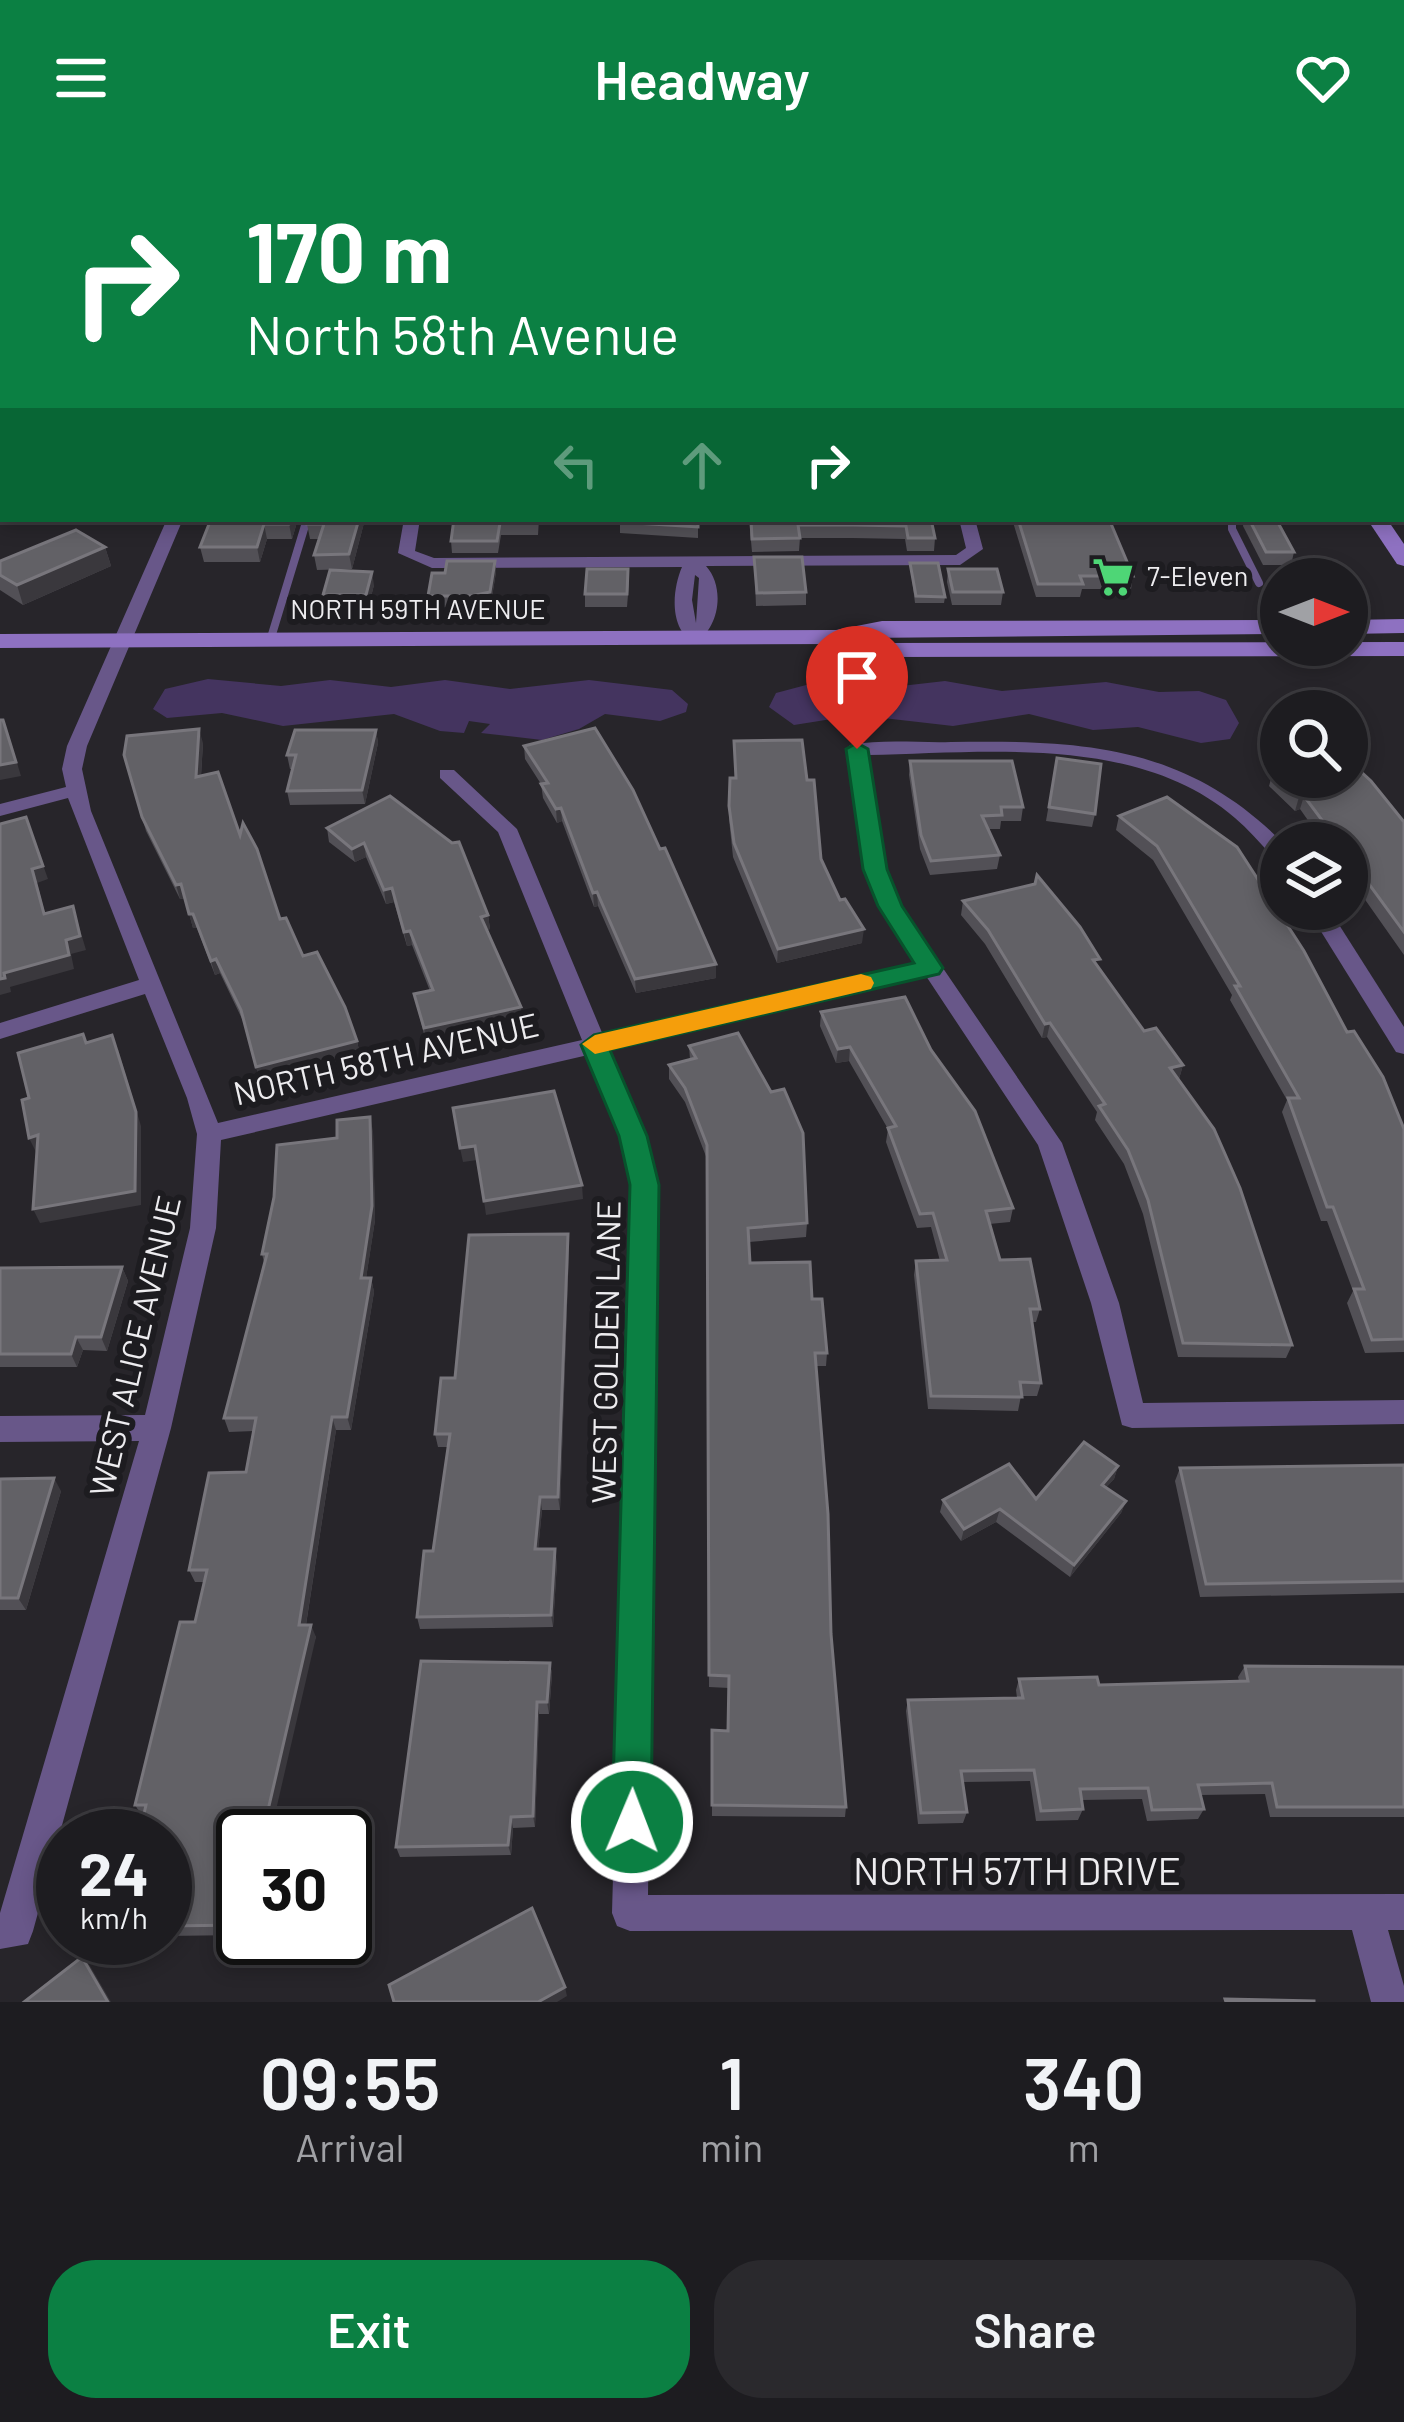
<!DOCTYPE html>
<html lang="en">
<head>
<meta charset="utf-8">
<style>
	:root { --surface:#1d1c20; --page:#2a292d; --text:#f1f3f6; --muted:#a0a1a5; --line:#3b3a3e; --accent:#0b8043 }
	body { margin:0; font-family:Barlow,sans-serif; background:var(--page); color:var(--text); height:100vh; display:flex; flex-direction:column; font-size:45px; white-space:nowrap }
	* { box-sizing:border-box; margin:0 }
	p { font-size:39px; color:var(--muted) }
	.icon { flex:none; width:66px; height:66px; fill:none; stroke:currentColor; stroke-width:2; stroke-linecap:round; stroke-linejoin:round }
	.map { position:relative; height:1846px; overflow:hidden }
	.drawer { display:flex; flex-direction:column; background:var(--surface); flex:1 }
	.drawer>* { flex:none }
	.banner { position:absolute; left:0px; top:0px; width:1404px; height:366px; box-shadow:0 6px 18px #0003,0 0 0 3px var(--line); background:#0b8043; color:#fff; overflow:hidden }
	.needle { width:78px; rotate:90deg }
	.tools { position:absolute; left:1260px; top:402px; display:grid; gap:24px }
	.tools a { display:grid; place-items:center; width:108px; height:108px; border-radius:50%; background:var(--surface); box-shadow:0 6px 18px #0003,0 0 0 3px var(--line); font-size:60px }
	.speed { position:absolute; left:36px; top:1653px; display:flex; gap:24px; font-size:60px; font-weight:700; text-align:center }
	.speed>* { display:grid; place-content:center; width:156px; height:156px; border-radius:50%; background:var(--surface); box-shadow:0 6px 18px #0003,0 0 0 3px var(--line); line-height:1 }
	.speed small { font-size:30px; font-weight:400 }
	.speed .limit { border:6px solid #111; border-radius:18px; background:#fff; color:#111 }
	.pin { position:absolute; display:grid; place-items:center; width:102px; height:102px; color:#fff; margin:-123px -51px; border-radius:50% 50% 50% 0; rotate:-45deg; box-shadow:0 0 12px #0007 }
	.pin .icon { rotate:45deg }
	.me { position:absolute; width:132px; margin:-66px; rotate:1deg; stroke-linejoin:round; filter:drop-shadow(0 0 9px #0008) }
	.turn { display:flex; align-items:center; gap:42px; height:252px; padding:0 48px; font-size:54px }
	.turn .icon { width:156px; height:156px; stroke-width:2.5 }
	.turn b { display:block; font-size:84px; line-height:102px }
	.lanes { display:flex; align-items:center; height:114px; padding:0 48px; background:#0003; justify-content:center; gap:60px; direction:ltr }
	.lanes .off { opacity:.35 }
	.eta { display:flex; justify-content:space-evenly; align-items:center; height:204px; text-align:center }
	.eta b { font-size:72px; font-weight:600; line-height:84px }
	.cta { display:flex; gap:24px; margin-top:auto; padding:24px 48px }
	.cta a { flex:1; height:138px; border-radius:48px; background:var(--accent); color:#fff; font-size:48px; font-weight:600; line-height:138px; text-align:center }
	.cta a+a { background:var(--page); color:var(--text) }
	header { display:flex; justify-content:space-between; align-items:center; height:156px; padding:0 48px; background:var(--accent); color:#fff; font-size:54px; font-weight:600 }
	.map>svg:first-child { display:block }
</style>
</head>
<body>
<header><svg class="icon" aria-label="menu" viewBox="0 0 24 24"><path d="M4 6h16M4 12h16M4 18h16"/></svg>Headway<svg class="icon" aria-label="heart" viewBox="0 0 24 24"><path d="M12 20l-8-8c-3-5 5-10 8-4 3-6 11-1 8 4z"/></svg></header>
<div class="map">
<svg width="1404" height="1846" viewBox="0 0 1404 1846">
	<rect width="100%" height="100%" fill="#27252a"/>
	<g fill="#44345f">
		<polygon points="208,523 281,530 330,524 391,531 445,524 510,533 589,524 672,534 688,548 686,556 660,565 605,558 579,573 542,584 481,577 490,568 469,565 464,577 440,575 394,558 283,570 222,557 167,562 153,553 165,533"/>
		<polygon points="945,525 1002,535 1106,526 1159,536 1199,535 1226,544 1239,567 1230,583 1201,587 1138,571 1093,574 1029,558 953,570 857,559 794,569 769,551 776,537 810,528 866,534"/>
	</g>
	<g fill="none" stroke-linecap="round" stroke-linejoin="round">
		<g stroke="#685789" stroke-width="8">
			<polyline points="1239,363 1232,366 1232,373 1259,427"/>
			<polyline points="270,485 307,363"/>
		</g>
		<g fill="#685789" fill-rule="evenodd">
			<rect x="736" y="0" width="10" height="3"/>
			<rect x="0" y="25" width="3" height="6"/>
			<path d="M167 363H183L87 590 82 613 91 655 218 967 582 884 498 676 440 622V614H454L517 673 603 879 917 807 879 750 864 714 847 593 850 589C882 583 919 587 951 586 1083 584 1186 589 1283 687L1281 703 1274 702C1261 688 1249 674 1235 662 1138 578 985 597 868 599L886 714 900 749 1062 987 1119 1147 1143 1247 1404 1244V1268L1132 1272 1122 1269 1091 1147 1038 989 926 820 610 894 645 980 658 1029 648 1739 1404 1738V1774H1388L1404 1830V1846H1371L1352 1774 630 1775 617 1770 612 1757 632 1029 621 980 588 899 221 984 216 1072 171 1272 33 1775 28 1788 0 1793V1757L139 1285 0 1286V1260L145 1259 190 1072 197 978 187 942 145 838 0 883V867L139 824 68 642 0 660V648L66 631 62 613 67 590Z"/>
			<path d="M404 363H420L415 395 434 402 956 399 966 392 959 363H975L983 393 960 409 706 410C726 432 719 474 694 487 669 473 672 434 682 411L432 412 398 397ZM695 419 699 422 696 467 692 444Z"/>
			<polygon points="1307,753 1329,753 1404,871 1404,898 1396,896"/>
		</g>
		<g fill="#8e71c1" fill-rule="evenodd">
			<polygon points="1141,0 1155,0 1157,3 1143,3"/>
			<polygon points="1401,339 1404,340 1404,355 1401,354"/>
			<polygon points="1367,363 1387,363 1404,388 1404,410 1397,408"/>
			<polygon points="1404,463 1404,477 1347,478 1347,464"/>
			<polygon points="1281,464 1281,478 864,482 883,487 1404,486 1404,500 882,501 834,488 0,492 0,478 836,474 882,465"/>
		</g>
	</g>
	<g fill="#525056">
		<polygon points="571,0 636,0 637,3 571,3"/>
		<polygon points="211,363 298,363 292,383 267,383 260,406 204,406 200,391"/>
		<polygon points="308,363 365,363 352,413 317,414 314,399 319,383 310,383 307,368"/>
		<polygon points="454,363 539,363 538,379 501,379 498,397 452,397 451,385"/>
		<polygon points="620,363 698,363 698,382 620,377"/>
		<polygon points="749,363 931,363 935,382 934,395 907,395 905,383 852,382 800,382 799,395 752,396"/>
		<polygon points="1012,363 1109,363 1133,420 1131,433 1082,433 1080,441 1036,441"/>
		<polygon points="1244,363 1276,363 1294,396 1291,409 1263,409 1243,370"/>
		<polygon points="105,391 111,410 23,449 0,434 0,405"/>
		<polygon points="754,401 806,436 806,449 756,450"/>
		<polygon points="495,405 496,416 491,447 472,452 429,451 428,440 445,417"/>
		<polygon points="910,407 945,441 944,447 915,447"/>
		<polygon points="948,413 1003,436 1001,449 952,449 947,426"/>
		<polygon points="629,426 627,451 585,451 585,438"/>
		<polygon points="374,429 368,452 325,452 323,439"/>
		<polygon points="376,574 378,587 365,648 290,649 287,635 292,613 290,613 287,599"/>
		<polygon points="734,585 807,624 821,703 840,744 862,787 777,807 733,701 729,663 730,622 735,622"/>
		<polygon points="203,587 201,620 240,679 280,763 357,885 360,899 260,925 244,867 220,817 215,819 197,772 193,772 185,742 180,743 146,675 124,599"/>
		<polygon points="524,590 660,693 716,808 716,822 636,837 598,750 594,751 562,665 557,667 543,642 541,628 525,603"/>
		<polygon points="1057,602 1095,658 1092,671 1046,665"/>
		<polygon points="910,605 1023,651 1021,665 1001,665 1000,673 988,673 1000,699 997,713 930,719 920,693 909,619"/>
		<polygon points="1273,616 1404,666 1404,799 1347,718 1347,687 1324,687 1300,653 1295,655 1269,630"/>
		<polygon points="390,640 488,759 490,773 487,774 522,865 426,886 414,838 430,835 412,789 407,790 394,746 386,748 366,701 355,706 329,686 327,672"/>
		<polygon points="1167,641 1347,876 1404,973 1404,1196 1365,1197 1347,1147 1353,1135 1327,1065 1321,1065 1282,956 1287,944 1230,844 1232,839 1153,704 1116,674 1119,660"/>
		<polygon points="963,745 1098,811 1144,875 1183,909 1179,923 1292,1189 1286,1202 1178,1201 1143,1058 1124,1008 1095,964 1097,956 1047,881 1042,882 985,788 961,759"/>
		<polygon points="821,856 931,894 1013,1052 1010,1066 989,1068 1000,1104 1040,1153 1036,1166 1032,1166 1041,1227 1037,1240 1021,1240 1018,1255 928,1253 914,1119 916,1105 940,1105 931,1071 917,1072 886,986 888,973 849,905 836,907 820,870"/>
		<polygon points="689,890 807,1067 806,1081 749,1086 750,1107 812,1143 827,1197 826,1210 816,1210 831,1478 846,1651 845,1661 712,1660 712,1574 728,1575 729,1532 709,1531 707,1003 685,946 669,923 669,909 690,904"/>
		<polygon points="373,975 375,1064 366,1122 371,1122 374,1136 351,1274 336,1274 306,1469 316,1481 243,1680 243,1779 165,1780 165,1680 142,1660 135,1649 195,1466 204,1426 195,1426 189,1414 246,1316 254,1275 229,1276 224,1262 264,1106 262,1098 337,982"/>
		<polygon points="568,1078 569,1092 560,1354 542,1354 538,1393 557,1406 553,1471 420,1473 417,1461 433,1395 448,1291 438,1291 435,1278 455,1222"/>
		<polygon points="122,1111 128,1125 107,1195 83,1194 77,1211 0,1211 0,1112"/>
		<polygon points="1404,1309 1404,1437 1200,1441 1175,1325 1180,1312"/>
		<polygon points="1118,1310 1114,1323 1106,1331 1126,1345 1121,1357 1070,1421 996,1366 961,1385 940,1356 943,1344 1036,1343"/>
		<polygon points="0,1323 61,1335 26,1454 0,1454"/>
		<polygon points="550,1507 552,1518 549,1558 539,1558 535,1671 513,1672 511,1699 400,1701 396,1691"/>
		<polygon points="1245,1510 1404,1511 1404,1661 1270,1661 1265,1638 1201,1639 1204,1653 1198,1663 1147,1665 1142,1643 1082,1644 1083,1653 1078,1664 1036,1665 1030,1625 963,1626 967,1656 963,1667 918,1668 906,1555 908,1544 1017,1542 1016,1534 1019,1523 1099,1529 1239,1525 1238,1521"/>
	</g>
	<g fill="#3a383d">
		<polygon points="3,79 3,102 0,106 0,83"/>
		<polygon points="291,363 298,363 292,383 289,368"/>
		<polygon points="359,363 365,363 352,413 349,398"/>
		<polygon points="264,368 267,383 260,406 257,391"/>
		<polygon points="105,391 111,410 23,449 17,429"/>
		<polygon points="495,405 496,416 491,447 472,452 471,440"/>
		<polygon points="372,416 374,429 368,452 366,439"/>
		<polygon points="199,573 203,587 200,635 196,621"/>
		<polygon points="376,574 378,587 365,648 362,634"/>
		<polygon points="8,577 21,620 0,624 0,609"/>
		<polygon points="1304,640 1300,653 1295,655 1299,641"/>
		<polygon points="561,652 562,665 557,667 556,653"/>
		<polygon points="26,661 48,723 37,727 49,772 32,713"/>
		<polygon points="364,687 366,701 355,706 352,693"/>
		<polygon points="181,728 186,742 180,743 176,729"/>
		<polygon points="392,732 394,746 386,748 384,734"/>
		<polygon points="597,736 598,750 594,751 593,737"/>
		<polygon points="73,750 86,794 71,798 74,813 10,831 11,836 0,839 0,823 4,817 66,784"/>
		<polygon points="189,758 193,758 197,772 193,772"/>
		<polygon points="488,759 490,773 483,775 481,761"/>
		<polygon points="864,773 862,787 777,807 778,793"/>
		<polygon points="410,775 412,789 407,790 404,776"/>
		<polygon points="216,803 220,817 215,819 211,805"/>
		<polygon points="716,808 716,822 636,837 635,823"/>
		<polygon points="521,851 522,865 426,886 424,872"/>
		<polygon points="1050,867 1047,881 1042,882 1045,868"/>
		<polygon points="357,885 360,899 260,925 256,911"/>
		<polygon points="850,891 849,905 836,907 838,893"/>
		<polygon points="118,893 141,970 141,1049 40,1067 33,1053"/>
		<polygon points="1183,909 1179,923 1170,912"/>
		<polygon points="370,961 373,975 375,1064 364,1136 361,1122"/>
		<polygon points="38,979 44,993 36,996 29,982"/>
		<polygon points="475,990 477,1004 463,1006 460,992"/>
		<polygon points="582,1029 583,1043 486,1059 484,1045"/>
		<polygon points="568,1078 569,1092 560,1354 558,1341"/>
		<polygon points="122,1111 128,1125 107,1195 101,1181"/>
		<polygon points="371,1122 374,1136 351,1274 347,1261"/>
		<polygon points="76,1181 83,1194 77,1211 71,1198"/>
		<polygon points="332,1261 336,1274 304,1481 299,1469"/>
		<polygon points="1118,1310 1114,1323 1098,1341 1102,1329"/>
		<polygon points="54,1322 61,1335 26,1454 18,1442"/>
		<polygon points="540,1341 542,1354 537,1406 535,1393"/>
		<polygon points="1126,1345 1121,1357 1070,1421 1074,1409"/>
		<polygon points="1000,1353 996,1366 961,1385 964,1373"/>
		<polygon points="555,1393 557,1406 553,1471 551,1459"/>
		<polygon points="311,1469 316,1481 270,1680 262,1680"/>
		<polygon points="550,1507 552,1518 549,1558 547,1546"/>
		<polygon points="537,1546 539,1558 535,1671 533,1660"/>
		<polygon points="511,1661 513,1672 511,1699 508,1689"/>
		<polygon points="82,1801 90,1810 111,1846 108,1846"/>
		<polygon points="565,1831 567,1840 557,1846 538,1846"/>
	</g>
	<g fill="#626166" stroke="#78767c" stroke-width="3">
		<polygon points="408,0 452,0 451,3 407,3"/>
		<rect x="596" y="0" width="40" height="3"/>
		<polygon points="766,0 987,0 988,3 767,3"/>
		<polygon points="0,41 3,41 3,79 0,83"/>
		<polygon points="0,198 3,198 3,313 0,314"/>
		<polygon points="211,363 291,363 289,368 264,368 257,391 200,391"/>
		<polygon points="308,363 359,363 349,398 314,399 324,368 307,368"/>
		<polygon points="454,363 537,363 537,367 500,367 497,385 451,385"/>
		<polygon points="620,363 698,363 698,371 620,366"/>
		<polygon points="751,363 931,363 935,382 908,382 906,370 853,369 798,369 800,382 752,383"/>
		<polygon points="1018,363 1109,363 1133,420 1080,420 1083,428 1038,428"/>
		<polygon points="1249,363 1276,363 1294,396 1266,396"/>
		<polygon points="76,374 105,391 17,429 0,419 0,405"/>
		<polygon points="754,401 802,401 806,436 757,437"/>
		<polygon points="447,405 495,405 490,436 471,440 428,440 432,417 445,417"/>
		<polygon points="910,407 938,407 945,441 916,440"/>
		<polygon points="587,413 628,413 627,438 585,438"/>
		<polygon points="948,413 997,413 1003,436 953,436"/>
		<polygon points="330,414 372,416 366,439 323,439"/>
		<polygon points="0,564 3,564 16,606 0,609"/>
		<polygon points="595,572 633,634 660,693 665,692 716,808 635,823 597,736 593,737 561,652 556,653 541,628 548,627 524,590"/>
		<polygon points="199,573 196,621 218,616 240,679 243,667 257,693 280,763 286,762 303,800 317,796 345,851 357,885 256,911 241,854 216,803 211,805 193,758 189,758 181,728 176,729 142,661 124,599 127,580"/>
		<polygon points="295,574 376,574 362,634 287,635 296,599 287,599"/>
		<polygon points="802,584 807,624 814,624 821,703 840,744 845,743 864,773 778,793 734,687 729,650 730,622 736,622 734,585"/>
		<polygon points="1057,602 1101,608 1095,658 1049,651"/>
		<polygon points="1347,603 1371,625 1404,666 1404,776 1347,698 1347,687 1339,687 1304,640 1299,641 1273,616 1281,614 1281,621 1347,621"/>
		<polygon points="910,605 1012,605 1023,651 1001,651 1002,659 982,660 1000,699 931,705 921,679"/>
		<polygon points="390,640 452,687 459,686 488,759 481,761 521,851 424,872 414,838 433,834 410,775 404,776 392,732 384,734 364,687 352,693 327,672"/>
		<polygon points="1167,641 1237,691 1304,795 1347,876 1354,875 1383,921 1404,973 1404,1183 1372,1184 1354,1133 1364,1133 1333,1051 1327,1051 1288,942 1299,942 1235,830 1240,830 1157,690 1119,660"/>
		<polygon points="26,661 43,710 32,713 44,758 73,750 80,780 66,784 69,799 4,817 5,822 0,823 0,668"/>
		<polygon points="1037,719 1080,771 1100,803 1093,804 1144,875 1156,872 1183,909 1170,912 1214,973 1240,1032 1292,1189 1183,1187 1148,1044 1128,994 1099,950 1105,948 1050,867 1045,868 988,774 963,745 1035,728"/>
		<polygon points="905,841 931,894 975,955 1013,1052 986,1055 1000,1104 1030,1103 1040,1153 1030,1153 1041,1227 1020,1226 1022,1241 931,1240 916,1105 947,1104 933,1057 920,1058 888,972 896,970 850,891 838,893 821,856"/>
		<polygon points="738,877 771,936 784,933 803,977 807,1067 748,1072 750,1107 810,1106 812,1143 822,1143 827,1197 815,1197 828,1358 831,1478 846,1651 712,1649 712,1574 728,1575 729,1520 709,1519 707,989 685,932 669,909 696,902 689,890"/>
		<polygon points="83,878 86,887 112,879 136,956 135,1035 33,1053 38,979 29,982 22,944 29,942 18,897"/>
		<polygon points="554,935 582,1029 484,1045 475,990 460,992 453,952"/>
		<polygon points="370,961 372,1050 361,1122 371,1122 347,1261 332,1261 299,1469 311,1469 262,1680 243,1680 243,1769 165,1770 165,1680 139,1680 146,1649 135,1649 180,1466 195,1466 207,1414 189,1414 209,1317 246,1316 256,1262 224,1262 267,1098 262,1098 274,1041 277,989 337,982 337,964"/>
		<polygon points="568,1078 558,1341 540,1341 535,1393 555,1393 551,1459 417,1461 424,1395 433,1395 450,1278 435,1278 441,1222 455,1222 469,1079"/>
		<polygon points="122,1111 101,1181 76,1181 71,1198 0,1198 0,1112"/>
		<polygon points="1084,1286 1118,1310 1102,1329 1126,1345 1074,1409 1000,1353 964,1373 943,1344 1009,1308 1036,1343"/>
		<polygon points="1404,1309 1404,1425 1206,1428 1180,1312"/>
		<polygon points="54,1322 18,1442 0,1442 0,1323"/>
		<polygon points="421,1505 550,1507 547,1546 537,1546 533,1660 511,1661 508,1689 396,1691"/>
		<polygon points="1245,1510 1404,1511 1404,1651 1277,1651 1272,1627 1198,1629 1204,1653 1152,1654 1148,1632 1080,1633 1083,1653 1041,1655 1034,1614 961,1615 967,1656 921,1657 908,1544 1023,1542 1019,1523 1097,1521 1099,1529 1248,1525"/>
		<polygon points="532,1752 565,1831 538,1846 394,1846 389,1829"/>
		<polygon points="82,1801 108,1846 24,1846"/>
		<polygon points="1225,1843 1314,1845 1314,1846 1226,1846"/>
	</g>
	<polygon fill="#0b8043" stroke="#07532c" stroke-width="3" points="857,587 868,593 887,713 902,750 943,812 939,818 610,894 647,980 659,1029 651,1666 646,1680 632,1686 618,1680 612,1666 630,1029 619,980 581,889 594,879 914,807 878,750 863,713 846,593"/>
	<polygon fill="#f59e0b" points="861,818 871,821 874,827 871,833 595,898 582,888 595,879"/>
	<defs>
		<g id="supermarket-bare" transform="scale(3.24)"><path d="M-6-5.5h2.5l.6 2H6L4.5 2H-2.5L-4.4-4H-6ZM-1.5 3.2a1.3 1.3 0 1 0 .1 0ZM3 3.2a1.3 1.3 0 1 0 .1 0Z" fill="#4ed676" stroke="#1d1c20" stroke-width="2.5" paint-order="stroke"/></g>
	</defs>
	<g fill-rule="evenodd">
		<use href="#supermarket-bare" x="1113" y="421"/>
	</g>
	<g text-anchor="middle" stroke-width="12" stroke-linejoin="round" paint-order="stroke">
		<g font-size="27" fill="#edecef" stroke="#1d1c20" text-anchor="start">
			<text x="1147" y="430">7-Eleven</text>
		</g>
		<g font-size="27" fill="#edecef" stroke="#1d1c20">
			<text x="418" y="463">NORTH 59TH AVENUE</text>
		</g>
		<g font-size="33" fill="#edecef" stroke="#1d1c20">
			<text transform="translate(386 903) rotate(-13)" y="12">NORTH 58TH AVENUE</text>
			<text transform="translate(135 1190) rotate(-77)" y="12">WEST ALICE AVENUE</text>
			<text transform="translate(606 1196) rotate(-89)" y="12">WEST GOLDEN LANE</text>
		</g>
		<g font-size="39" fill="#edecef" stroke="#1d1c20">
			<text x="1017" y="1729">NORTH 57TH DRIVE</text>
		</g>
	</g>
</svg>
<div class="tools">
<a><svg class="needle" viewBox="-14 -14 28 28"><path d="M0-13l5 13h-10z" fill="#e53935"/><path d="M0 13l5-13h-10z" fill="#a0a1a5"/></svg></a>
<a><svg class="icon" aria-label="search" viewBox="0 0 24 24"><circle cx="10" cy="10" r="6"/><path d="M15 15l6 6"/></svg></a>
<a><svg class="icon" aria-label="layers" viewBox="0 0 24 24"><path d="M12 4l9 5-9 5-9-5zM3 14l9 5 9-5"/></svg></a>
</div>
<div class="speed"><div>24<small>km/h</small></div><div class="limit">30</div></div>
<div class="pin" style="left:857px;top:593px;background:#d93025"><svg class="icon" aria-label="arrive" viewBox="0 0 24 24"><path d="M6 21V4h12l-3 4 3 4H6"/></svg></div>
<svg class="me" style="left:632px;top:1666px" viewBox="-20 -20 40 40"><circle r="17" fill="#0b8043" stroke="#fff" stroke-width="3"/><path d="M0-11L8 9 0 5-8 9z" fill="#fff"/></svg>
<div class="banner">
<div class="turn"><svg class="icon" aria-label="right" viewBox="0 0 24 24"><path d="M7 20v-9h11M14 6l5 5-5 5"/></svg><div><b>170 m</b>North 58th Avenue</div></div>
<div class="lanes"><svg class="icon off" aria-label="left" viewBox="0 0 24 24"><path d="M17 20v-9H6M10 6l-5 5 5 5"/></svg><svg class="icon off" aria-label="ahead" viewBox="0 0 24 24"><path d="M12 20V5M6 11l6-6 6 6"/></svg><svg class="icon" aria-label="right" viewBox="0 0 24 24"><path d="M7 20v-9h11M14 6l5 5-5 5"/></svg></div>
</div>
</div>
<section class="drawer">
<div class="eta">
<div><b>09:55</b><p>Arrival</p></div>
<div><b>1</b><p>min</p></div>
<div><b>340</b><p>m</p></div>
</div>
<div class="cta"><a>Exit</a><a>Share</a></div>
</section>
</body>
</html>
